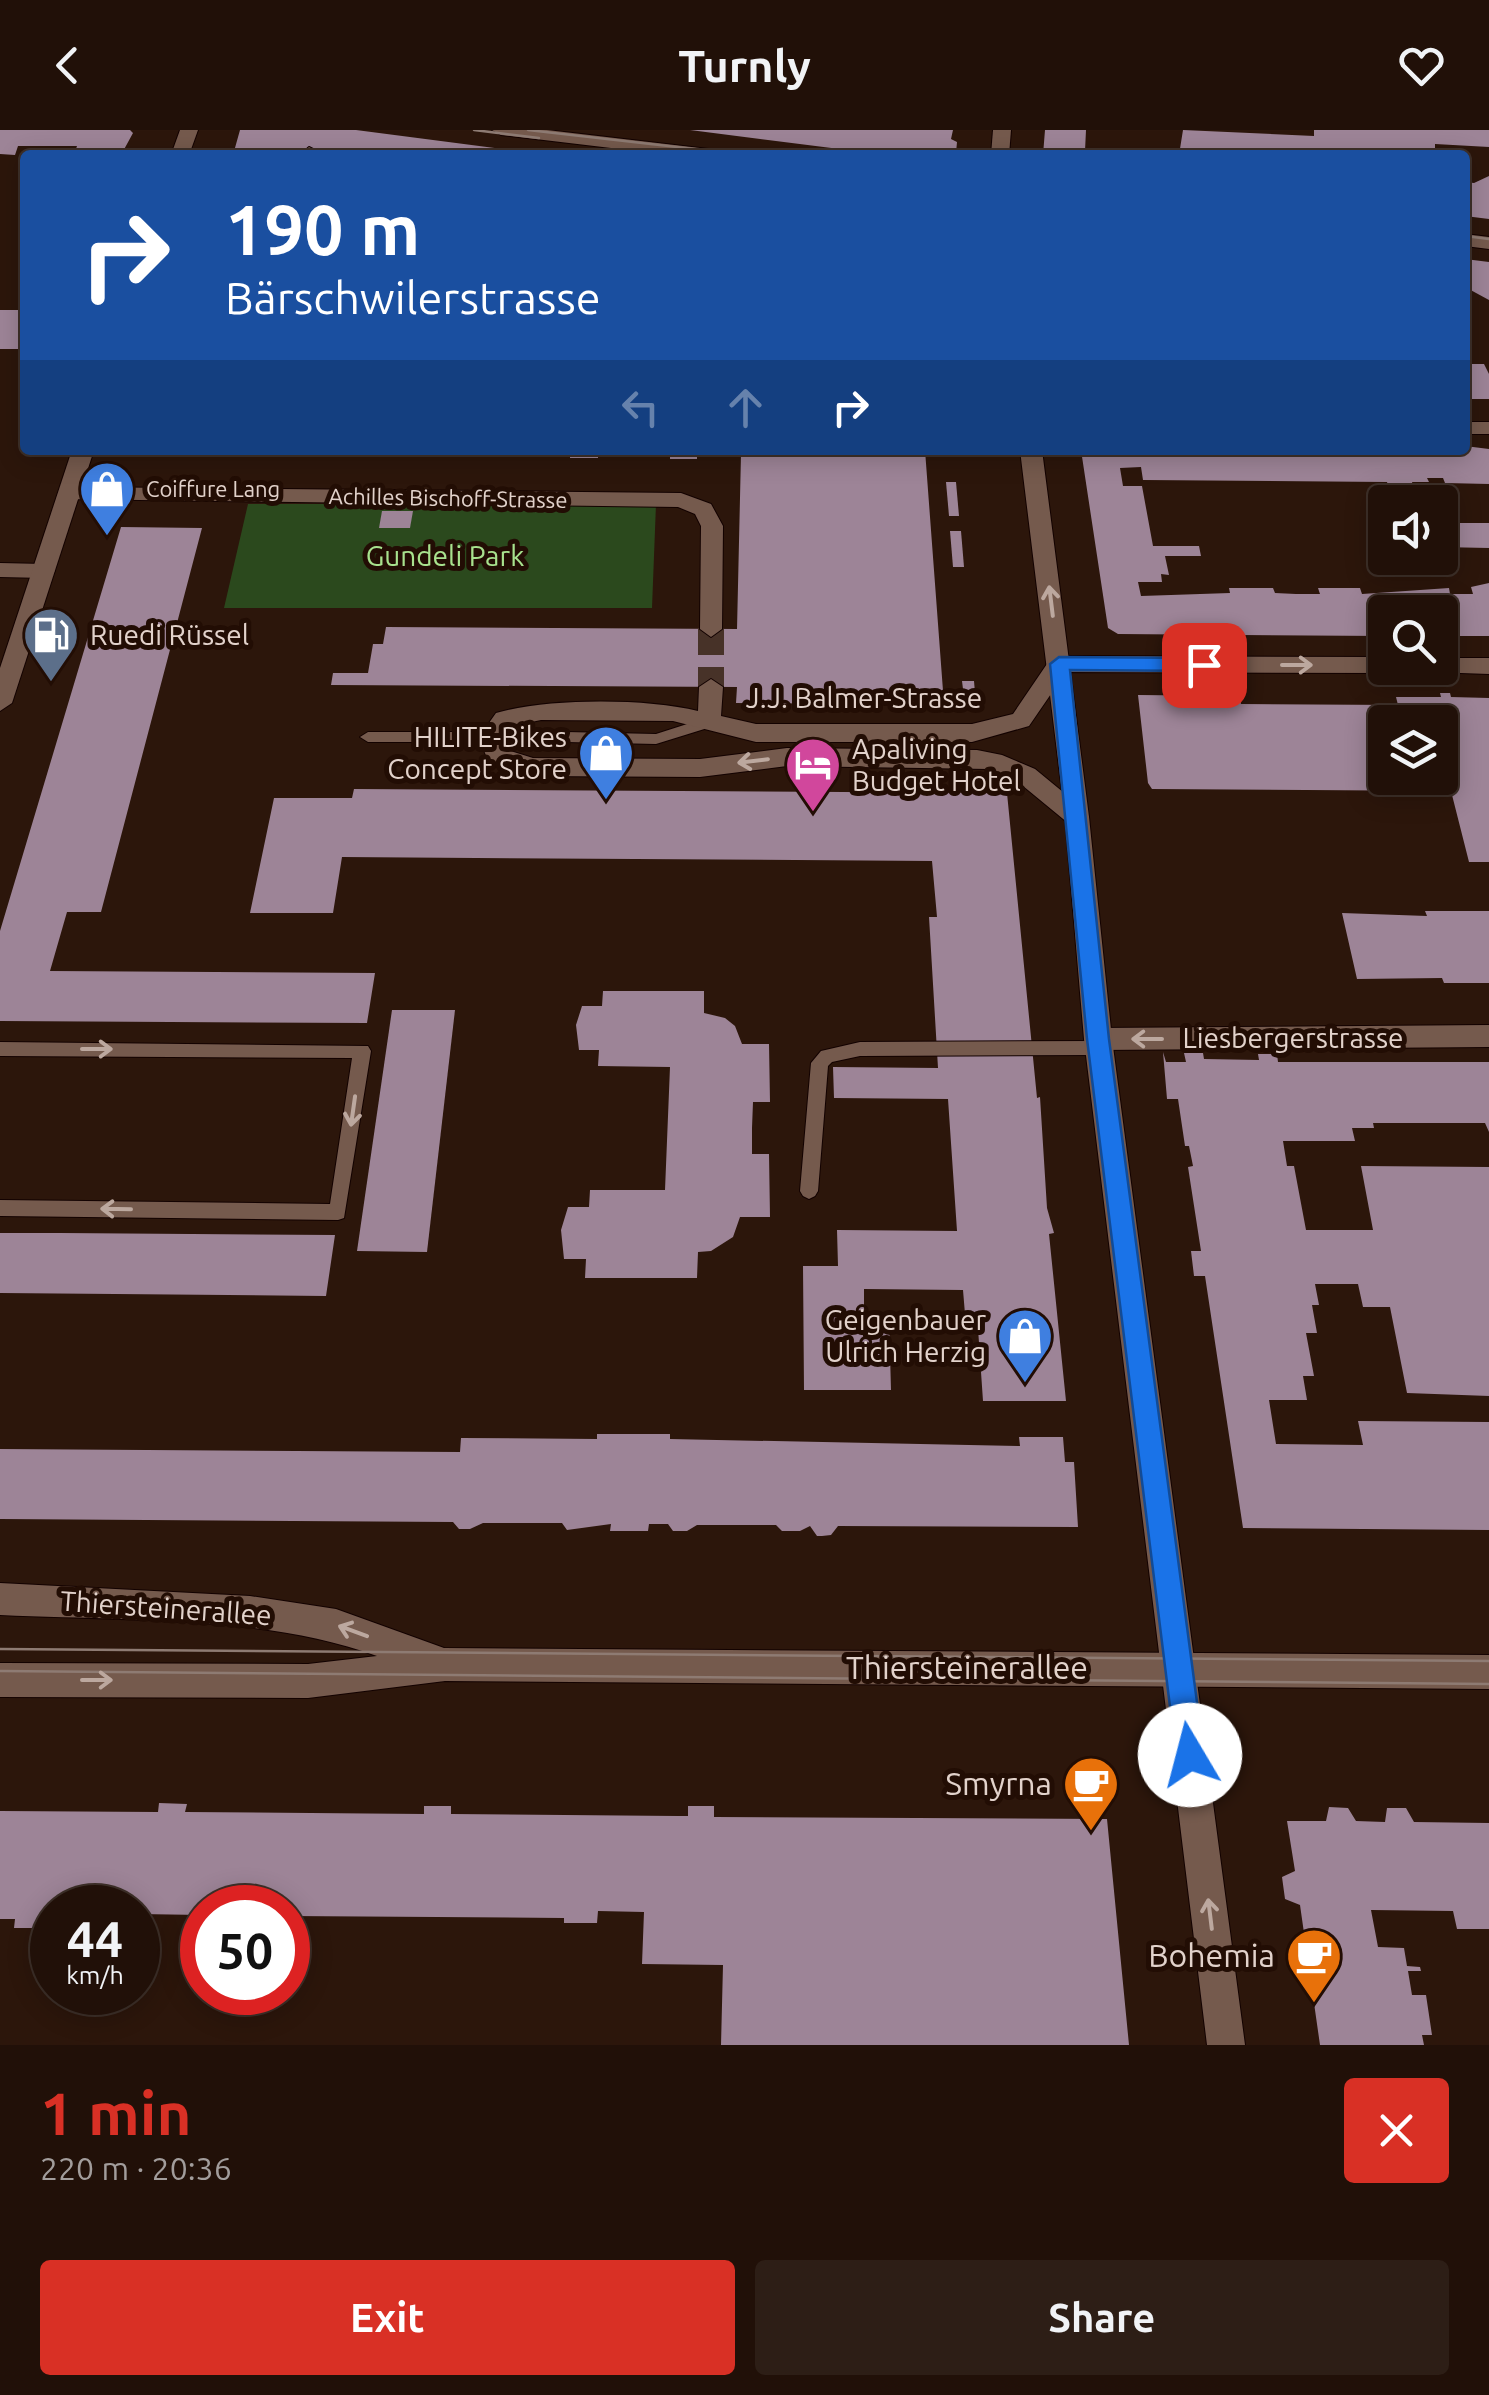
<!DOCTYPE html>
<html lang="en">
<head>
<meta charset="utf-8">
<style>
	:root { --surface:#211008; --page:#2d1e16; --text:#f1f3f6; --muted:#a29d9c; --line:#3e3029; --accent:#d93025 }
	body { margin:0; font-family:Ubuntu,sans-serif; background:var(--page); color:var(--text); height:100vh; display:flex; flex-direction:column; font-size:38px; white-space:nowrap }
	* { box-sizing:border-box; margin:0 }
	p { font-size:32px; color:var(--muted) }
	.icon { flex:none; width:55px; height:55px; fill:none; stroke:currentColor; stroke-width:2; stroke-linecap:round; stroke-linejoin:round }
	.map { position:relative; height:1915px; overflow:hidden }
	.side { display:flex; flex-direction:column; background:var(--surface); flex:1 }
	.side>* { flex:none }
	.top-card { position:absolute; left:20px; top:20px; width:1450px; height:305px; border-radius:10px; box-shadow:0 5px 25px #0003,0 0 0 2px var(--line); background:#1a4fa0; color:#fff; overflow:hidden }
	.buttons { position:absolute; left:1368px; top:355px; display:grid; gap:20px }
	.buttons a { display:grid; place-items:center; width:90px; height:90px; border-radius:10px; background:var(--surface); box-shadow:0 5px 25px #0003,0 0 0 2px var(--line); font-size:50px }
	.speed { position:absolute; left:30px; top:1755px; display:flex; gap:20px; font-size:50px; font-weight:700; text-align:center }
	.speed>* { display:grid; place-content:center; width:130px; height:130px; border-radius:50%; background:var(--surface); box-shadow:0 5px 25px #0003,0 0 0 2px var(--line); line-height:1 }
	.speed small { font-size:25px; font-weight:400 }
	.speed .limit { border:15px solid #d22; background:#fff; color:#111 }
	.pin { position:absolute; display:grid; place-items:center; width:85px; height:85px; color:#fff; margin:-42px; border-radius:20px; box-shadow:0 5px 15px #0006 }
	.me { position:absolute; width:110px; margin:-55px; rotate:352deg; stroke-linejoin:round; filter:drop-shadow(0 0 8px #0008) }
	.turn { display:flex; align-items:center; gap:35px; height:210px; padding:0 40px; font-size:45px }
	.turn .icon { width:130px; height:130px; stroke-width:2.5 }
	.turn b { display:block; font-size:70px; line-height:85px }
	.lanes { display:flex; align-items:center; height:95px; padding:0 40px; background:#0003; justify-content:center; gap:50px; direction:ltr }
	.lanes .off { opacity:.35 }
	.round { display:grid; place-items:center; flex:none; width:105px; height:105px; border-radius:10px; background:var(--page) }
	.overview { display:flex; align-items:center; justify-content:space-between; height:170px; padding:0 40px }
	h1 { font-size:60px; font-weight:700; line-height:75px; color:var(--accent) }
	.button { display:flex; gap:20px; margin-top:auto; padding:20px 40px }
	.button a { flex:1; height:115px; border-radius:10px; background:var(--accent); color:#fff; font-size:40px; font-weight:700; line-height:115px; text-align:center }
	.button a+a { background:var(--page); color:var(--text) }
	header { display:flex; justify-content:space-between; align-items:center; height:130px; padding:0 40px; background:var(--surface); font-size:45px; font-weight:700 }
	.map>svg:first-child { display:block }
</style>
</head>
<body>
<header><svg class="icon" aria-label="back" viewBox="0 0 24 24"><path d="M15 5l-7 7 7 7"/></svg>Turnly<svg class="icon" aria-label="heart" viewBox="0 0 24 24"><path d="M12 20l-8-8c-3-5 5-10 8-4 3-6 11-1 8 4z"/></svg></header>
<div class="map">
<svg width="1489" height="1915" viewBox="0 0 1489 1915">
	<rect width="100%" height="100%" fill="#2c160b"/>
	<polygon fill="#2b491d" points="248,374 656,374 652,478 224,478"/>
	<g fill="#9d8497" fill-rule="evenodd">
		<polygon points="0,0 130,0 133,3 121,25 74,25 77,16 18,16 15,25 0,24"/>
		<polygon points="240,0 356,0 548,25 356,25 255,20 253,25 233,25"/>
		<polygon points="690,0 953,0 951,9 957,12 956,23 949,25 887,25"/>
		<polygon points="1045,0 1086,0 1085,21 1098,25 1043,25"/>
		<polygon points="1183,0 1314,6 1314,0 1489,0 1489,17 1435,14 1435,25 1179,25"/>
		<polygon points="1489,46 1489,89 1465,86 1465,52 1474,53"/>
		<polygon points="1465,129 1489,132 1489,170 1465,157"/>
		<rect x="0" y="180" width="25" height="39"/>
		<polygon points="1465,234 1484,234 1489,244 1489,269 1465,269"/>
		<polygon points="1465,316 1489,319 1489,354 1445,353 1443,348 1427,348 1429,352 1412,352 1418,372 1393,372 1387,352 1143,350 1141,337 1120,338 1123,356 1142,356 1153,416 1199,416 1201,426 1165,426 1169,445 1161,444 1162,452 1138,452 1141,466 1230,463 1229,458 1273,458 1275,463 1296,464 1320,464 1318,458 1360,458 1362,464 1449,458 1450,464 1473,464 1471,457 1489,453 1489,506 1440,506 1440,482 1385,482 1385,506 1118,504 1108,498 1081,320 1465,320"/>
		<polygon points="556,320 925,320 944,574 736,573 737,557 331,555 333,543 368,543 373,514 383,514 386,497 737,499 741,324 697,324 697,329 670,329 670,325 598,323 598,328 570,328 570,324 556,323"/>
		<polygon points="946,352 956,352 959,386 949,386"/>
		<polygon points="382,381 413,381 410,398 379,398"/>
		<polygon points="1440,393 1489,393 1489,418 1440,417"/>
		<polygon points="121,397 202,398 101,782 67,782 50,841 375,843 367,893 0,891 0,801"/>
		<polygon points="950,401 961,401 964,437 953,437"/>
		<polygon points="962,551 974,551 976,575 965,575"/>
		<path d="M1440 563H1450L1451 567 1489 568V732H1469L1451 661 1152 659 1148 653 1138 565 1239 566 1241 574 1398 575 1396 567H1441ZM1385 592H1440V648H1385Z"/>
		<polygon points="354,659 1007,663 1037,968 1040,967 1047,1078 1054,1103 1049,1104 1066,1271 983,1271 977,1184 965,1184 963,1160 864,1159 864,1188 889,1188 891,1260 804,1260 803,1136 838,1136 837,1100 957,1101 948,969 834,968 833,937 938,938 929,787 937,787 932,731 342,727 333,783 250,783 274,668 352,668"/>
		<polygon points="1425,781 1489,781 1489,853 1444,853 1442,848 1357,849 1342,783 1427,786"/>
		<polygon points="603,861 704,861 704,883 725,888 735,896 742,914 769,914 770,972 753,972 752,998 752,1024 769,1024 770,1087 740,1087 733,1107 711,1121 698,1122 697,1148 585,1148 586,1129 564,1129 561,1100 568,1077 589,1077 590,1060 665,1060 670,937 598,936 599,920 579,920 576,895 582,876 602,876"/>
		<polygon points="392,880 455,880 427,1122 357,1121"/>
		<polygon points="1163,922 1166,932 1186,932 1184,923 1203,923 1204,929 1259,930 1258,924 1277,924 1278,932 1489,932 1489,1002 1485,993 1373,993 1374,998 1352,998 1355,1011 1283,1011 1287,1036 1294,1036 1306,1100 1373,1100 1361,1036 1489,1037 1489,1266 1407,1263 1390,1177 1363,1177 1358,1154 1315,1154 1319,1175 1312,1175 1317,1203 1306,1203 1314,1246 1303,1246 1307,1270 1269,1270 1276,1314 1363,1315 1358,1291 1489,1292 1489,1400 1243,1398 1205,1146 1194,1146 1191,1121 1201,1121 1188,1037 1193,1036 1189,1016 1185,1016 1178,969 1167,969"/>
		<polygon points="0,1103 61,1103 335,1105 326,1166 115,1164 0,1163"/>
		<polygon points="597,1304 670,1304 670,1309 1020,1316 1019,1307 1063,1307 1065,1332 1074,1332 1078,1397 838,1396 831,1405 822,1406 817,1406 810,1396 800,1401 782,1401 776,1395 697,1395 687,1401 673,1401 668,1394 649,1394 648,1401 610,1401 611,1394 567,1400 562,1393 483,1393 470,1399 459,1399 453,1392 0,1389 0,1319 460,1322 461,1308 597,1309"/>
		<polygon points="159,1673 187,1674 185,1682 424,1684 424,1676 451,1676 451,1684 678,1686 688,1686 688,1676 714,1676 714,1687 1107,1689 1129,1915 721,1915 723,1835 642,1834 644,1782 598,1781 597,1793 564,1793 564,1788 288,1786 288,1778 202,1778 202,1785 138,1784 138,1778 52,1778 51,1798 14,1798 15,1789 0,1789 0,1681 158,1682"/>
		<polygon points="1329,1677 1348,1678 1356,1691 1385,1692 1387,1678 1406,1678 1414,1692 1489,1693 1489,1799 1457,1799 1453,1781 1371,1780 1378,1817 1404,1818 1407,1836 1420,1837 1421,1841 1408,1841 1412,1865 1426,1865 1432,1905 1422,1905 1424,1915 1320,1915 1300,1775 1285,1769 1282,1747 1295,1741 1287,1691 1326,1691"/>
	</g>
	<g fill="none" stroke-linecap="round" stroke-linejoin="round">
		<polyline stroke="#473228" stroke-width="26" stroke-dasharray="26 12" stroke-linecap="butt" points="711,499 711,557"/>
		<g stroke="#130200" stroke-width="2">
			<g id="service">
				<polygon points="309,17 315,20 312,25 300,25"/>
				<polygon points="709,587 714,588 717,592 714,596 656,614 566,612 558,607 566,602 656,604"/>
				<polygon points="368,602 491,602 499,607 491,612 368,612 360,607"/>
				<polygon points="1099,911 1105,913 1108,918 1105,923 1099,925 860,926 832,932 828,936 818,1061 815,1066 809,1069 803,1066 800,1061 811,933 821,921 860,912"/>
				<polygon points="0,912 368,916 371,921 344,1088 338,1090 0,1086 0,1070 330,1074 352,928 0,926"/>
			</g>
		</g>
		<g stroke="#130200" stroke-width="2">
			<g id="minor">
				<polygon points="492,0 547,0 717,20 726,25 670,25 501,5"/>
				<polygon points="1465,104 1489,107 1489,119 1465,116"/>
				<rect x="1465" y="292" width="24" height="12"/>
				<polygon points="69,357 681,363 711,374 723,396 722,499 711,507 700,499 701,396 695,384 678,377 61,369 58,364"/>
				<polygon points="0,433 44,434 55,441 44,448 0,447"/>
				<path d="M1059 526 1385 527V538H1395L1385 543 1066 542 1029 596 972 612H756L673 591 541 590 512 596 503 608 507 620 533 628 700 629 787 618 977 620 1002 625 1035 639 1086 681 1089 687 1086 693H1068L1017 651 989 639 787 636 700 647 533 646 503 640 488 631 479 607 496 583C547 568 646 568 698 581L699 557 711 549 723 557 721 586 756 594H972L1013 584 1051 528Z"/>
				<polygon points="1440,528 1489,528 1489,544 1432,542 1429,538 1440,538"/>
				<polygon points="1489,895 1489,917 1098,920 1088,917 1084,909 1088,901 1098,898"/>
			</g>
		</g>
		<g stroke="#130200" stroke-width="2">
			<path id="tertiary" d="M0 1453 250 1466 336 1479 444 1518 1489 1525V1559L445 1551 308 1568 0 1567V1533L308 1534 377 1526C262 1484 122 1491 0 1485Z"/>
		</g>
		<g stroke="#130200" stroke-width="2">
			<g id="secondary">
				<polygon points="180,0 198,0 189,25 171,25"/>
				<polygon points="993,0 1011,0 1009,25 991,25"/>
				<polygon points="72,320 94,320 12,573 0,581 0,538"/>
				<polygon points="1020,320 1042,320 1089,687 1112,909 1245,1915 1207,1915 1084,909 1065,687"/>
			</g>
		</g>
		<use href="#service" fill="#755a4d" fill-rule="evenodd"/>
		<use href="#minor" fill="#755a4d" fill-rule="evenodd"/>
		<use href="#tertiary" fill="#755a4d" fill-rule="evenodd"/>
		<use href="#secondary" fill="#755a4d" fill-rule="evenodd"/>
		<g stroke="#8e7b73" stroke-width="2.5">
			<polyline points="474,0 539,8"/>
			<polyline points="528,0 747,25"/>
			<polyline points="1465,106 1489,109"/>
			<polyline points="0,1519 1489,1531"/>
			<polyline points="0,1541 1489,1554"/>
		</g>
	</g>
	<defs><path id="oneway-shaft" d="M-6 0H5M1.5-3L5.5 0L1.5 3" fill="none" stroke-width="1.6" stroke-linecap="round" stroke-linejoin="round" transform="scale(2.5)"/></defs>
	<g stroke="#bca89f">
		<use href="#oneway-shaft" transform="translate(1051 471) rotate(-97)"/>
		<use href="#oneway-shaft" transform="translate(1297 535)"/>
		<use href="#oneway-shaft" transform="translate(753 631) rotate(173)"/>
		<use href="#oneway-shaft" transform="translate(1147 909) rotate(180)"/>
		<use href="#oneway-shaft" transform="translate(97 919)"/>
		<use href="#oneway-shaft" transform="translate(353 981) rotate(98)"/>
		<use href="#oneway-shaft" transform="translate(116 1079) rotate(-179)"/>
		<use href="#oneway-shaft" transform="translate(353 1501) rotate(-160)"/>
		<use href="#oneway-shaft" transform="translate(97 1550)"/>
		<use href="#oneway-shaft" transform="translate(1210 1784) rotate(-97)"/>
	</g>
	<polygon fill="#1a73e8" stroke="#114b97" stroke-width="2.5" points="1059,527 1204,528 1213,535 1204,541 1070,540 1109,909 1204,1625 1200,1635 1190,1639 1180,1635 1176,1625 1087,909 1050,534"/>
	<defs>
		<g id="shop-pin" transform="scale(2.875)"><path d="M0 17L-7.5 6A9.5 9.5 0 1 1 7.5 6Z" fill="#3f7fe0" stroke="#220d04"/><path d="M-5-2.5h2.3a2.7 3.5 0 0 1 5.4 0H5L5.5 6h-11ZM-1.5-2.5h3a1.5 2.3 0 0 0-3 0Z" fill="#fff"/></g>
		<g id="fuel-pin" transform="scale(2.875)"><path d="M0 17L-7.5 6A9.5 9.5 0 1 1 7.5 6Z" fill="#5c6f8a" stroke="#220d04"/><path d="M-5.5-6h7V0h2V4h1.3V-2.5L3-4.5l.8-.8L6-3V5H2.5V1h-1V6h-7ZM-4.2-4.7v3.2H.2V-4.7Z" fill="#fff"/></g>
		<g id="hotel-pin" transform="scale(2.875)"><path d="M0 17L-7.5 6A9.5 9.5 0 1 1 7.5 6Z" fill="#d1479c" stroke="#220d04"/><path d="M-6-4.5h1.5V1H6V5H4.5V3h-9V5H-6ZM-4 0a1.8 1.8 0 1 1 3.6 0ZM.5 0V-2.5h3Q6-2.5 6 0Z" fill="#fff"/></g>
		<g id="cafe-pin" transform="scale(2.875)"><path d="M0 17L-7.5 6A9.5 9.5 0 1 1 7.5 6Z" fill="#e8710a" stroke="#220d04"/><path d="M-5.5-4.5H6V0H3Q3 3.5 0 3.5H-2.5Q-5.5 3.5-5.5 0ZM3-3.2v2h1.7v-2ZM-6 4.5H4V6H-6Z" fill="#fff"/></g>
	</defs>
	<g fill-rule="evenodd">
		<use href="#shop-pin" x="107" y="359"/>
		<use href="#fuel-pin" x="51" y="505"/>
		<use href="#shop-pin" x="606" y="623"/>
		<use href="#hotel-pin" x="813" y="635"/>
		<use href="#shop-pin" x="1025" y="1206"/>
		<use href="#cafe-pin" x="1091" y="1654"/>
		<use href="#cafe-pin" x="1314" y="1826"/>
	</g>
	<g text-anchor="middle" stroke-width="10" stroke-linejoin="round" paint-order="stroke">
		<g font-size="22" fill="#e2d2cb" stroke="#220d04" text-anchor="start">
			<text x="146" y="367">Coiffure Lang</text>
		</g>
		<g font-size="22" fill="#e2d2cb" stroke="#220d04">
			<text transform="translate(448 368) rotate(1)" y="8">Achilles Bischoff-Strasse</text>
		</g>
		<g font-size="28" fill="#a8e28e" stroke="#220d04">
			<text x="445" y="436">Gundeli Park</text>
		</g>
		<g font-size="28" fill="#e2d2cb" stroke="#220d04" text-anchor="start">
			<text x="90" y="515">Ruedi Rüssel</text>
			<text x="567" y="617" text-anchor="end">HILITE-Bikes<tspan x="567" dy="32">Concept Store</tspan></text>
			<text x="852" y="629">Apaliving<tspan x="852" dy="32">Budget Hotel</tspan></text>
			<text x="986" y="1200" text-anchor="end">Geigenbauer<tspan x="986" dy="32">Ulrich Herzig</tspan></text>
		</g>
		<g font-size="28" fill="#e2d2cb" stroke="#220d04">
			<text x="864" y="578">J.J. Balmer-Strasse</text>
			<text x="1293" y="918">Liesbergerstrasse</text>
			<text transform="translate(166 1478) rotate(4)" y="10">Thiersteinerallee</text>
		</g>
		<g font-size="32" fill="#e2d2cb" stroke="#220d04">
			<text x="967" y="1549">Thiersteinerallee</text>
		</g>
		<g font-size="32" fill="#e2d2cb" stroke="#220d04" text-anchor="end">
			<text x="1052" y="1665">Smyrna</text>
			<text x="1275" y="1837">Bohemia</text>
		</g>
	</g>
</svg>
<div class="buttons">
<a><svg class="icon" aria-label="sound" viewBox="0 0 24 24"><path d="M4 9h4l5-4v14l-5-4H4zM17 9q2 3 0 6"/></svg></a>
<a><svg class="icon" aria-label="search" viewBox="0 0 24 24"><circle cx="10" cy="10" r="6"/><path d="M15 15l6 6"/></svg></a>
<a><svg class="icon" aria-label="layers" viewBox="0 0 24 24"><path d="M12 4l9 5-9 5-9-5zM3 14l9 5 9-5"/></svg></a>
</div>
<div class="speed"><div>44<small>km/h</small></div><div class="limit">50</div></div>
<div class="pin" style="left:1204px;top:535px;background:#d93025"><svg class="icon" aria-label="arrive" viewBox="0 0 24 24"><path d="M6 21V4h12l-3 4 3 4H6"/></svg></div>
<svg class="me" style="left:1190px;top:1625px" viewBox="-20 -20 40 40"><circle r="19" fill="#fff"/><path d="M0-13L10 11 0 6-10 11z" fill="#1a73e8"/></svg>
<div class="top-card">
<div class="turn"><svg class="icon" aria-label="right" viewBox="0 0 24 24"><path d="M7 20v-9h11M14 6l5 5-5 5"/></svg><div><b>190 m</b>Bärschwilerstrasse</div></div>
<div class="lanes"><svg class="icon off" aria-label="left" viewBox="0 0 24 24"><path d="M17 20v-9H6M10 6l-5 5 5 5"/></svg><svg class="icon off" aria-label="ahead" viewBox="0 0 24 24"><path d="M12 20V5M6 11l6-6 6 6"/></svg><svg class="icon" aria-label="right" viewBox="0 0 24 24"><path d="M7 20v-9h11M14 6l5 5-5 5"/></svg></div>
</div>
</div>
<section class="side">
<div class="overview"><div><h1>1 min</h1><p>220 m · 20:36</p></div><a class="round" style="background:#d93025;color:#fff"><svg class="icon" aria-label="close" viewBox="0 0 24 24"><path d="M6 6l12 12M18 6L6 18"/></svg></a></div>
<div class="button"><a>Exit</a><a>Share</a></div>
</section>
</body>
</html>
